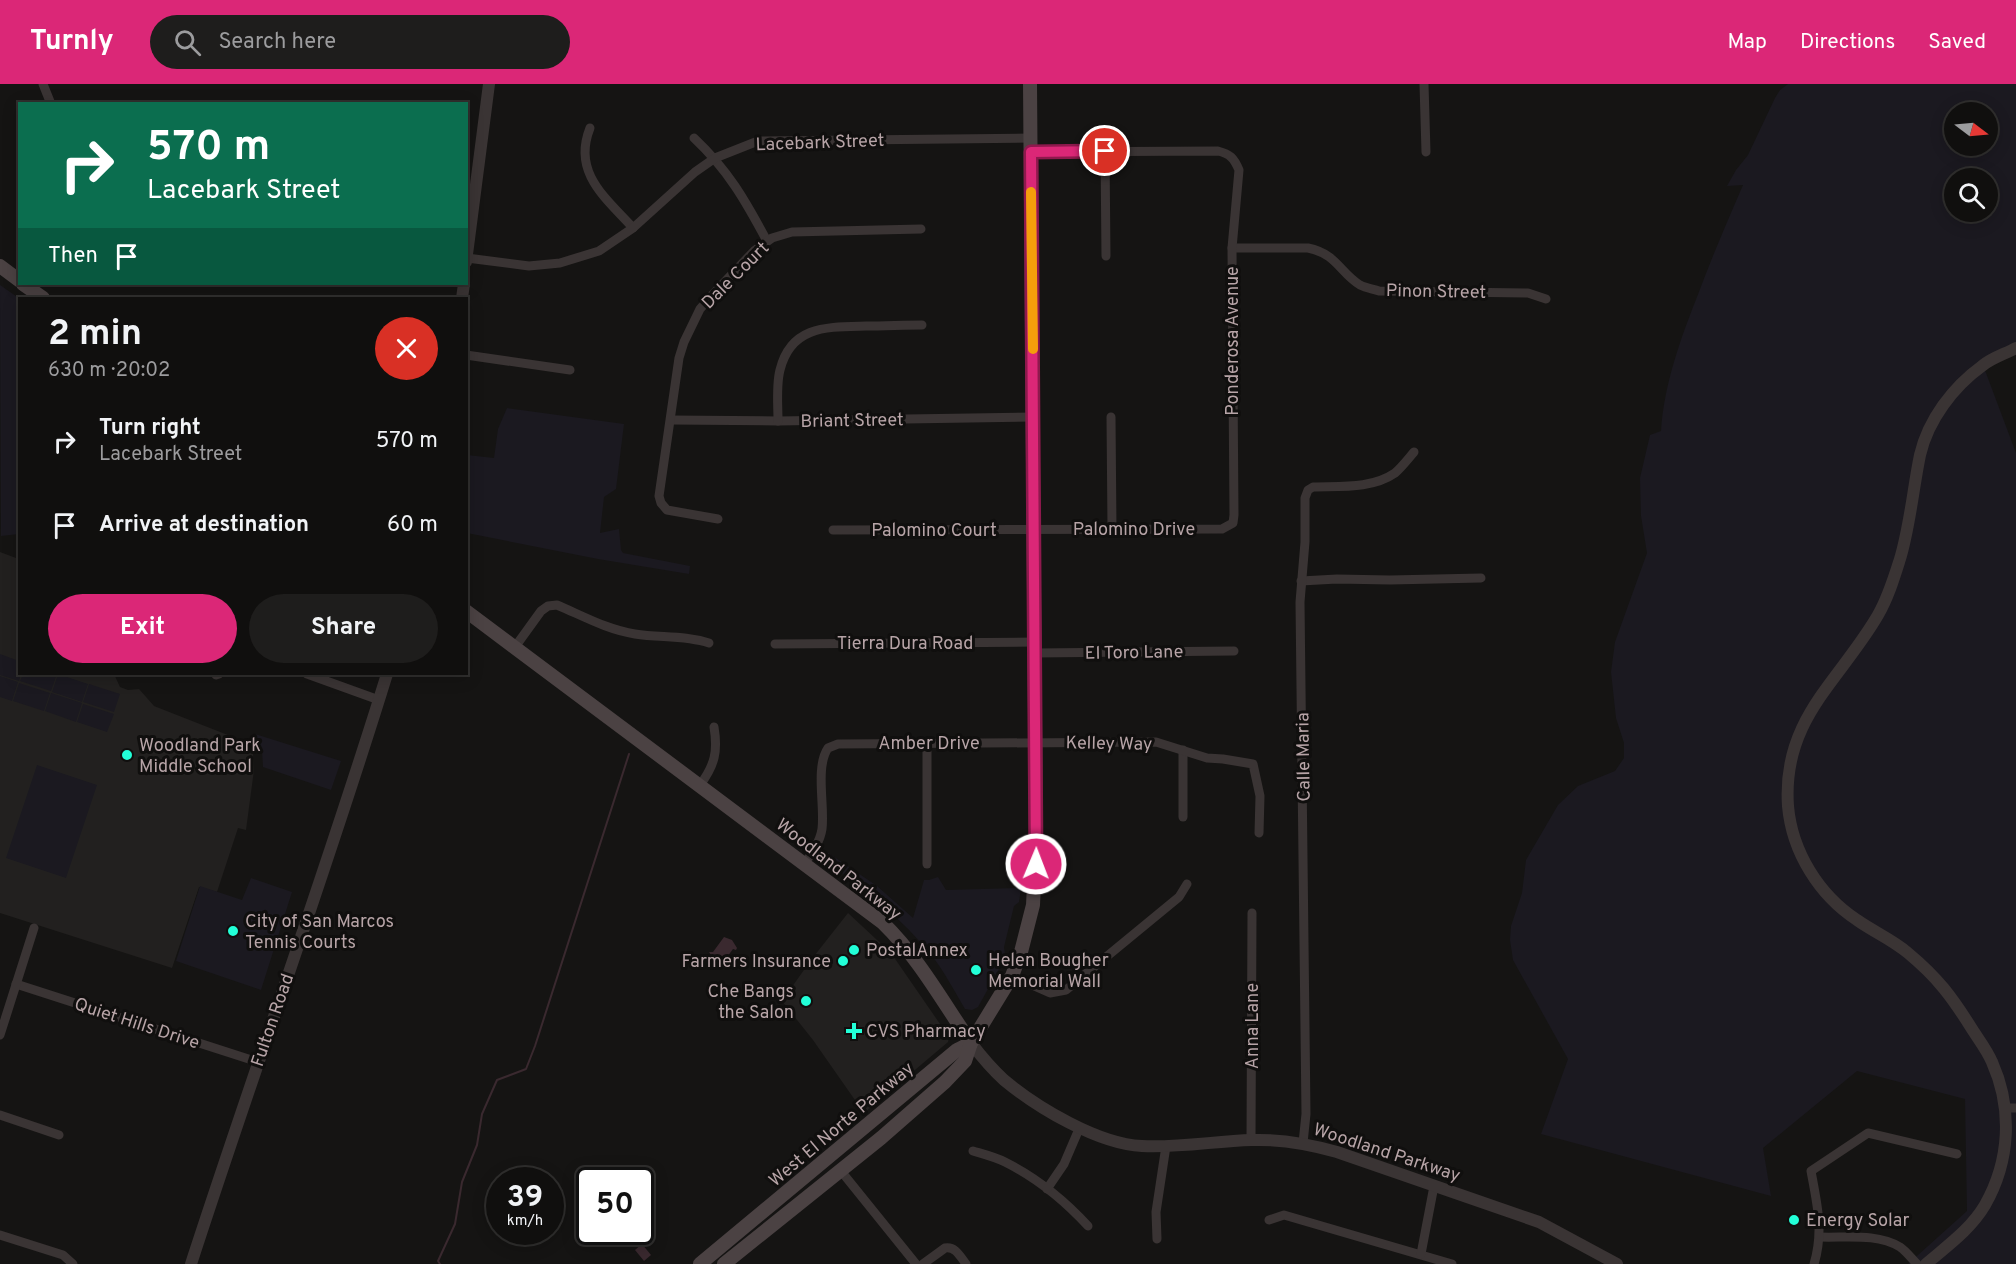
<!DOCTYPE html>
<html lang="en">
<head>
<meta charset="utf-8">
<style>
	:root { --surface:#100f0e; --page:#1e1d1c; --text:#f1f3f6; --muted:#9c9c9e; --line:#302f2e; --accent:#db2777 }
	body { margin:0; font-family:Overpass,sans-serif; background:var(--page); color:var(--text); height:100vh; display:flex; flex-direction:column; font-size:22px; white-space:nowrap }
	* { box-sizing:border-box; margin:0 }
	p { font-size:20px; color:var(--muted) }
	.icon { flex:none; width:33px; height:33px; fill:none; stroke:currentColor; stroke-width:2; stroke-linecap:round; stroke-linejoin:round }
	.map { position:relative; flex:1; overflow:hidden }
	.panel { position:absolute; left:18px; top:213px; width:450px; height:378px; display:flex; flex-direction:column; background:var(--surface); border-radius:0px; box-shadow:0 3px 15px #0003,0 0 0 2px var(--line) }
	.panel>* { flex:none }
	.top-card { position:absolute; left:18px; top:18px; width:450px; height:183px; border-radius:0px; box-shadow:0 3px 15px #0003,0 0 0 2px var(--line); background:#0b6e4f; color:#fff; overflow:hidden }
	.needle { width:39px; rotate:106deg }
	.controls { position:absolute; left:1944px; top:18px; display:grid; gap:12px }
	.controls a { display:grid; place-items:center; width:54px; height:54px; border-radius:50%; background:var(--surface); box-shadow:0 3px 15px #0003,0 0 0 2px var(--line); font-size:30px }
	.speed { position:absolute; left:486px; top:1083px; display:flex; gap:12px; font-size:30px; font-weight:700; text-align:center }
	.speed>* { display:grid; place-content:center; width:78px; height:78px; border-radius:50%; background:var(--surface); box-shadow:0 3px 15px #0003,0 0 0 2px var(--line); line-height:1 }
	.speed small { font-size:15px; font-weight:400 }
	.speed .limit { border:3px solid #111; border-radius:9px; background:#fff; color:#111 }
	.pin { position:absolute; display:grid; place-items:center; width:51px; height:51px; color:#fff; margin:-26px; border:3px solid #fff; border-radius:50%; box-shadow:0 2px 6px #0007 }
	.me { position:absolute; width:66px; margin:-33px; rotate:1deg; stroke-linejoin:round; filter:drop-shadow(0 0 4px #0008) }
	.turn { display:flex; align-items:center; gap:21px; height:126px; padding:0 30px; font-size:27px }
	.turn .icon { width:78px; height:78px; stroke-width:2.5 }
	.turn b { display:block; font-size:42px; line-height:51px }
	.then { display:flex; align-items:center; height:57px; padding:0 30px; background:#0003; gap:12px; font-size:22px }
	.round { display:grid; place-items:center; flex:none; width:63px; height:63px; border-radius:32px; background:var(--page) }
	.head { display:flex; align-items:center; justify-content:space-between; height:102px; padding:0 30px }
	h1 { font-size:36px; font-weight:700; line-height:45px }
	.action { display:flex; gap:12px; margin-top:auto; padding:12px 30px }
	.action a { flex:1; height:69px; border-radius:36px; background:var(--accent); color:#fff; font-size:24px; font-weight:700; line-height:69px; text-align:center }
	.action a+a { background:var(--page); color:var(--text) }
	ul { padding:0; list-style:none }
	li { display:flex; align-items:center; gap:18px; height:84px; padding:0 30px }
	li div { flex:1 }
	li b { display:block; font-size:22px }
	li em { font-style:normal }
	header { display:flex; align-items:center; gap:36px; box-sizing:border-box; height:84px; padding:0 30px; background:var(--accent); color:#fff }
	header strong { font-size:28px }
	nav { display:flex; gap:33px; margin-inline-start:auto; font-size:21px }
	.search { width:420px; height:54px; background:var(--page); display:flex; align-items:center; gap:15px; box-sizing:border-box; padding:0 21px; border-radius:33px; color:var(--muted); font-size:22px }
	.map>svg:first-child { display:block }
</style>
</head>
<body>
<header>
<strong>Turnly</strong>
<div class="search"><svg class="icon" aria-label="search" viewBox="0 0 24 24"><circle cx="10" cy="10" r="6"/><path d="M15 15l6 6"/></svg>Search here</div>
<nav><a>Map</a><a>Directions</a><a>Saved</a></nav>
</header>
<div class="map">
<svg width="2016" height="1180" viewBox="0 0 2016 1180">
	<rect width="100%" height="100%" fill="#151413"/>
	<g fill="#22201f">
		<polygon points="19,464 20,590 114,590 120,603 128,606 139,605 154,622 238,655 247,660 253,669 254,686 246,746 238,744 217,808 199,803 172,884 0,829 0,468 16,474"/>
		<polygon points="848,829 891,869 949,953 948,958 864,1029 813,956 782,917 811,876"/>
	</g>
	<g fill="#1b1920" fill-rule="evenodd">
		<path d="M1788 0H2016V264L1983 281 2016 369V1180H1908L1967 1127 1965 1015 1857 987 1763 1064 1771 1112 1541 1050 1568 975 1513 876 1510 856 1511 842 1522 809 1526 776 1558 721 1578 702 1615 687 1624 674V659L1616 634 1611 588 1615 558 1647 469 1641 432 1640 394 1650 351 1661 347C1664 301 1680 256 1697 213 1711 175 1727 138 1743 101L1727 102 1736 86 1748 71 1775 14 1780 6ZM1954 28H1988V62H1954ZM1954 94H1988V128H1954Z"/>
		<polygon points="0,201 20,215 19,450 1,452"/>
		<polygon points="507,324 624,340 616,405 604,413 600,449 619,445 621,466 623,469 690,482 689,490 598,475 467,449 467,371 494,374 498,345"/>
		<polygon points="0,570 19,577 20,590 21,590 19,597 0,591"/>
		<polygon points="23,590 57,590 51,607 20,597"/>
		<polygon points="58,590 88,600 82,618 52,608"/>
		<polygon points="0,592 18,598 12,617 0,613"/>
		<polygon points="19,599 50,609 44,627 13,617"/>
		<polygon points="89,600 120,610 114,628 83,618"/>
		<polygon points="51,609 82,619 76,638 45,627"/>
		<polygon points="83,620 114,630 107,648 77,638"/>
		<polygon points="255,650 341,677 331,706 263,683 262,666 254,653"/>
		<polygon points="37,681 97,701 66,794 6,774"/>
		<path d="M824 766 877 802 913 834 924 796H929L938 793 946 806 1021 804 1019 818 1014 822 1004 863 1005 870 998 887 978 923 972 926 965 925C955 908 945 889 933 873 903 835 865 806 826 777Z"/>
		<polygon points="251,794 292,808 261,906 176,877 200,802 242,816"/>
	</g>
	<g fill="#3a292f">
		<polygon points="724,853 732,856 737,864 736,866 733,865 722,880 714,876 709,868 713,868"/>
		<polygon points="642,1160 651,1171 644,1177 635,1166"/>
	</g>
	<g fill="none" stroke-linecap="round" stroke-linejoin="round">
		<polyline stroke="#3a292f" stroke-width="2" points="440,1180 438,1177 455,1140 462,1098 477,1061 482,1030 497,996 526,985 535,962 629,670"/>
		<g stroke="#3a3434" stroke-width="9">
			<polyline points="43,0 51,20"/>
			<polyline points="1424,0 1426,68"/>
			<path d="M590 44C572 89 606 114 633 144"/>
			<path d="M694 54C728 86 745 116 767 157"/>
			<polyline points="1105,67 1106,172"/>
			<path d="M1232 164H1308C1337 170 1340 189 1360 201 1366 204 1373 205 1379 207L1528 209 1546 215"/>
			<polyline points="467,174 529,182 560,179 599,167 633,144 695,88 715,74 758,57 1031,54"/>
			<polyline points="466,271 570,286"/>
			<polyline points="1111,333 1112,445"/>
			<polyline points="671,336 778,337 1034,333"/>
			<path d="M778 337C778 321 776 301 780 286 791 241 828 243 866 242 885 242 904 241 922 241"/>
			<polyline points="718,435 667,426 661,419 659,412 679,274 684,258 700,225 713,210 754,167 772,154 792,148 921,145"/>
			<path d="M833 446 1222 445 1233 439 1234 431 1232 164 1239 86C1234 74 1230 70 1218 67L1031 68"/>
			<polyline points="1301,497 1337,495 1390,496 1481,494"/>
			<polyline points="775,560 1035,558"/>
			<path d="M515 563 541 527 548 522 557 521C583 532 608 546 635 550 660 554 684 551 709 559"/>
			<polyline points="1035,569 1234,567"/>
			<polyline points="307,590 379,616"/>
			<polyline points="216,591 219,590"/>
			<polyline points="1183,666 1183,733"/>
			<path d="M700 701C715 681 718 667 714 643"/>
			<path d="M805 779C812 769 820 758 822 745 825 722 815 683 828 664L838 660 1156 658 1207 674 1223 675 1253 680 1260 712 1259 749"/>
			<polyline points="927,780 927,659"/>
			<polyline points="1012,892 1050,909 1066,906 1179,813 1187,800"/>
			<polyline points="16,900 258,978"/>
			<polyline points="0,951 34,844"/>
			<polyline points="2006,1024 2016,1024"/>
			<polyline points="0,1031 59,1051"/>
			<polyline points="1251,1056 1252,829"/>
			<path d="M1303 1059 1306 1030 1300 518 1305 458V414L1308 406 1313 403C1340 402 1372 405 1395 389 1402 383 1408 375 1414 368"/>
			<path d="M973 1067C983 1070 995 1073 1005 1078 1035 1093 1065 1117 1088 1142"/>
			<polyline points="841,1087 916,1180"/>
			<polyline points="1047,1105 1064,1080 1079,1045"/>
			<polyline points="1269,1136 1284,1131 1452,1180"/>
			<polyline points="0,1151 63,1171 73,1180"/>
			<path d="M1820 1153C1846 1154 1877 1149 1900 1163 1906 1167 1912 1175 1917 1180"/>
			<polyline points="1157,1155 1156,1128 1166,1062"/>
			<polyline points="1421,1170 1434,1102"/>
			<path d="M923 1180 945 1164C955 1162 960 1172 966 1180"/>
			<path d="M1814 1180C1824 1147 1817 1120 1811 1087L1868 1049 1957 1070"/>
		</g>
		<g stroke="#3a3434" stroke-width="12">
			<polyline points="466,178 489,0"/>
			<polyline points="462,214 464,200"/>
			<path d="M971 959C981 972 992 985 1004 996 1038 1024 1098 1060 1142 1062 1179 1064 1215 1057 1252 1056 1281 1055 1309 1060 1337 1068L1539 1138 1617 1180"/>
			<path d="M191 1180C255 983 326 788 387 590"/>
			<path d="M1926 1180C1947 1162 1971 1145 1985 1121 2010 1077 2013 1025 1992 978 1987 966 1979 956 1972 945 1952 913 1938 894 1908 869 1893 856 1874 848 1857 836 1819 811 1792 768 1788 722 1782 635 1839 598 1878 531 1888 514 1894 494 1900 475 1910 442 1913 405 1920 371 1928 336 1953 303 1982 282 1991 274 2005 270 2016 264"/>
		</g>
		<g stroke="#4b4243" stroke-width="14">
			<polyline points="0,182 20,197"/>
			<polyline points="23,200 43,214"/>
			<path d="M466 527 883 839C918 873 943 918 971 959"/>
			<polyline points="700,1180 957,966 971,959"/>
			<polyline points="724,1180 881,1054 945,998 965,977 971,959 1012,892 1021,868 1033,821 1036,759 1030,0"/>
		</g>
	</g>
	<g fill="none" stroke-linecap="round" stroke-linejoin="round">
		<g stroke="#8e194d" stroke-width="15">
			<polyline id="route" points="1036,780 1031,68 1105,67"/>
		</g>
		<use href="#route" stroke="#db2777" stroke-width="10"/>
		<polyline stroke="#f59e0b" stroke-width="10" points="1031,108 1033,265"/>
	</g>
	<g fill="#22ffd8" stroke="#100f0e" stroke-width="2">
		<circle cx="127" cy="671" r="6"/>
		<circle cx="233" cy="847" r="6"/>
		<circle cx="854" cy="866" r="6"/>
		<circle cx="843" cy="877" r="6"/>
		<circle cx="976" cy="886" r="6"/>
		<circle cx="806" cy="917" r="6"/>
		<path d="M851 938h6v6h6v6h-6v6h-6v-6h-6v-6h6z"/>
		<circle cx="1794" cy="1136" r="6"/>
	</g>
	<g text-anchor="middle" stroke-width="6" stroke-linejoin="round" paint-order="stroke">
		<g font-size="18" fill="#b7a4a7" stroke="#100f0e">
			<text transform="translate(820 58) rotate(-2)" y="6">Lacebark Street</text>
			<text transform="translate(735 191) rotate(-45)" y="6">Dale Court</text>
			<text transform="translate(1436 207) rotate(1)" y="6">Pinon Street</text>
			<text transform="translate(1232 257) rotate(-90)" y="6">Ponderosa Avenue</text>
			<text transform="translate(852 336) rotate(-1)" y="6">Briant Street</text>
			<text x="1134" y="451">Palomino Drive</text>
			<text x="934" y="452">Palomino Court</text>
			<text x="905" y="565">Tierra Dura Road</text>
			<text transform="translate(1134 568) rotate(-1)" y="6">El Toro Lane</text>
			<text x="929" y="665">Amber Drive</text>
			<text transform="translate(1109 659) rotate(1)" y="6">Kelley Way</text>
			<text transform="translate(1303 673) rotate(-91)" y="6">Calle Maria</text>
			<text transform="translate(839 785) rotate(38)" y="6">Woodland Parkway</text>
			<text transform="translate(272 936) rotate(-71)" y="6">Fulton Road</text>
			<text transform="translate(137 939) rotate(18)" y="6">Quiet Hills Drive</text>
			<text transform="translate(1252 942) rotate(-90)" y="6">Anna Lane</text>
			<text transform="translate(841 1040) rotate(-40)" y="6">West El Norte Parkway</text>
			<text transform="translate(1387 1068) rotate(18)" y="6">Woodland Parkway</text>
		</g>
		<g font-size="18" fill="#b7a4a7" stroke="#100f0e" text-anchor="start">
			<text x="139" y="667">Woodland Park<tspan x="139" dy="21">Middle School</tspan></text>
			<text x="245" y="843">City of San Marcos<tspan x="245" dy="21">Tennis Courts</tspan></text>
			<text x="866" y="872">PostalAnnex</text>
			<text x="988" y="882">Helen Bougher<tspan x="988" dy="21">Memorial Wall</tspan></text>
			<text x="831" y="883" text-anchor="end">Farmers Insurance</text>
			<text x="794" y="913" text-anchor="end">Che Bangs<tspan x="794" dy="21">the Salon</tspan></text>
			<text x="866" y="953">CVS Pharmacy</text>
			<text x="1806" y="1142">Energy Solar</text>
		</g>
	</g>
</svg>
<div class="controls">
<a><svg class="needle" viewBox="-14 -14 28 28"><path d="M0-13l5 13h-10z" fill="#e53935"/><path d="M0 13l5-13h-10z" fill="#9c9c9e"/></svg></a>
<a><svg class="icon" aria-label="search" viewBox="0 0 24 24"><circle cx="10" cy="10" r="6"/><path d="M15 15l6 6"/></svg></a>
</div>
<div class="speed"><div>39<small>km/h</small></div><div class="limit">50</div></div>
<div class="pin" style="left:1105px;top:67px;background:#d93025"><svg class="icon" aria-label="arrive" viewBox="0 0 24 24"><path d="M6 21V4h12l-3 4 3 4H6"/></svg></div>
<svg class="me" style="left:1036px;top:780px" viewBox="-20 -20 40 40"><circle r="17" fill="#db2777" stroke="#fff" stroke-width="3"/><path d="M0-11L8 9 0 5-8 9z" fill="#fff"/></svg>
<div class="top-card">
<div class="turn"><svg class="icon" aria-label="right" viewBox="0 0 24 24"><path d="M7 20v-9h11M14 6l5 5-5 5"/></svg><div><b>570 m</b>Lacebark Street</div></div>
<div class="then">Then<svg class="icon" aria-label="arrive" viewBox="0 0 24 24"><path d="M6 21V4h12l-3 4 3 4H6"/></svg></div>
</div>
<section class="panel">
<div class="head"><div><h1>2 min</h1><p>630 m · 20:02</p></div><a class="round" style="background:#d93025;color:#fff"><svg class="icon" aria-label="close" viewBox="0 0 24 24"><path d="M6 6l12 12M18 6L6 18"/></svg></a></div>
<ul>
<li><svg class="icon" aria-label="right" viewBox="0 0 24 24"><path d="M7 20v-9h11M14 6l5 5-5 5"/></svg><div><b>Turn right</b><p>Lacebark Street</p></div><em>570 m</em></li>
<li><svg class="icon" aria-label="arrive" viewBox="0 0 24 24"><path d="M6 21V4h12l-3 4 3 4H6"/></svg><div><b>Arrive at destination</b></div><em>60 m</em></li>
</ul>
<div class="action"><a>Exit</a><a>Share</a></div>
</section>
</div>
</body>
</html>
